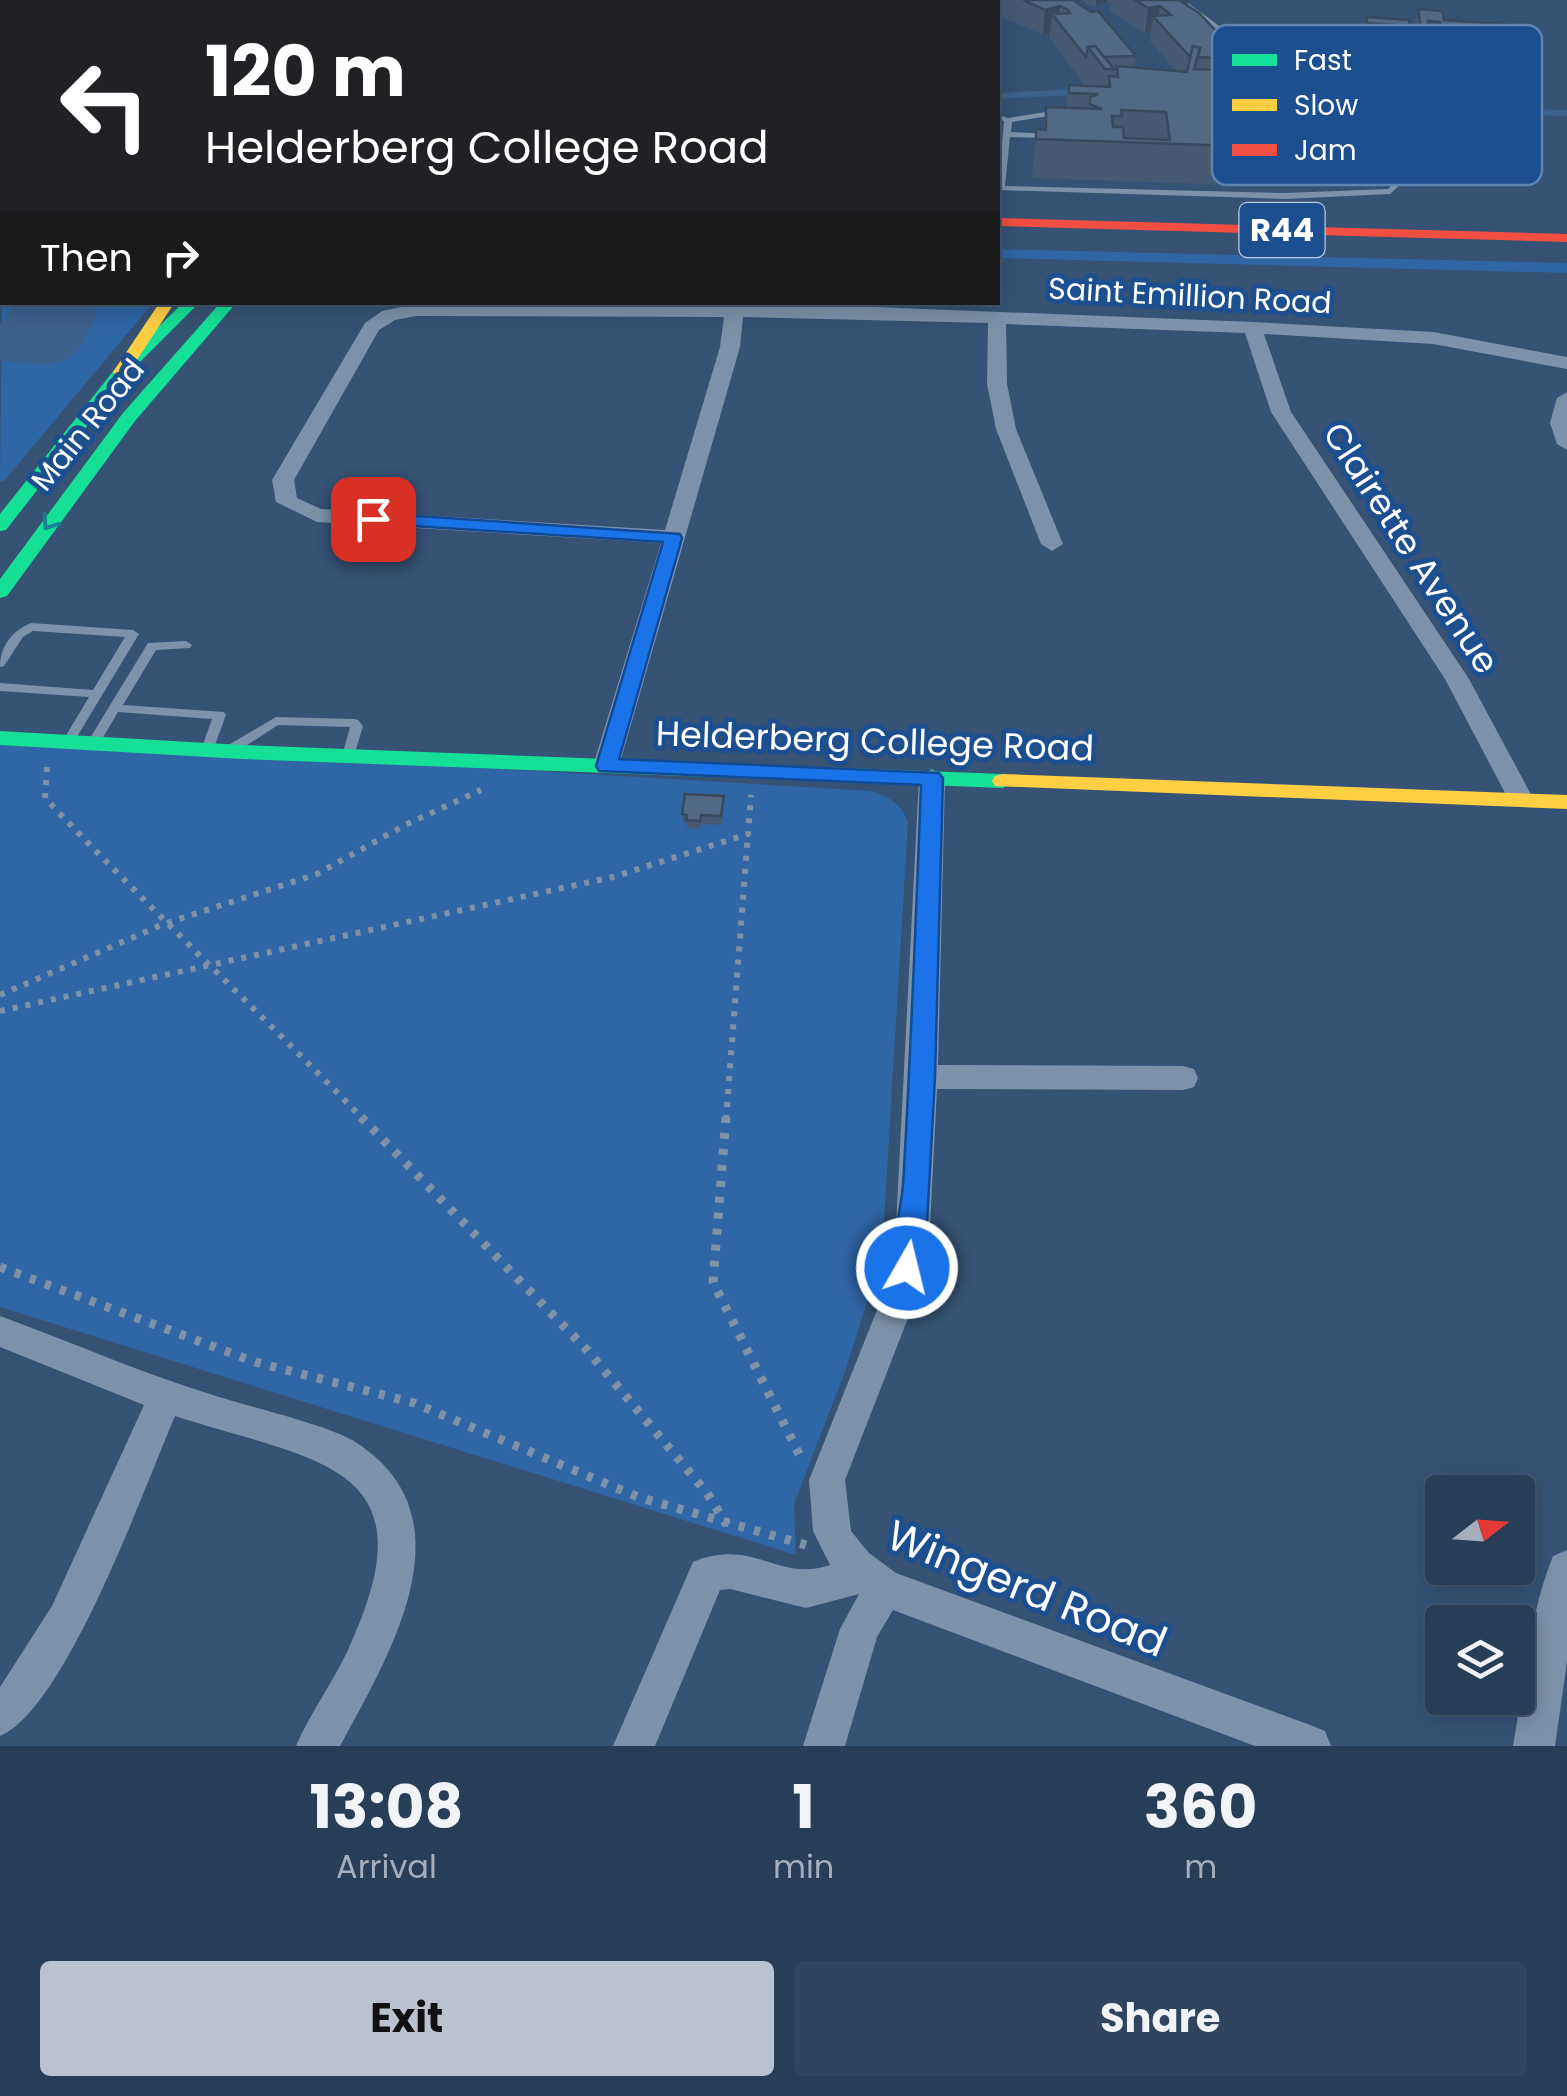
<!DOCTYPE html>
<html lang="en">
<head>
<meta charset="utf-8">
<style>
	:root { --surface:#283e57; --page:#30455d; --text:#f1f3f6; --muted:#a5aeba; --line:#44576d; --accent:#b9c2ce }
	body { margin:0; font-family:Poppins,sans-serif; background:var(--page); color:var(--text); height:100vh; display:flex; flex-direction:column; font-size:38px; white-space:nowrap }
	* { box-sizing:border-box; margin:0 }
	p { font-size:32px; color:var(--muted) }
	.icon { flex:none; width:55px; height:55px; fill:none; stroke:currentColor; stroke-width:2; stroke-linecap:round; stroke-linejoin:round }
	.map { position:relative; height:1746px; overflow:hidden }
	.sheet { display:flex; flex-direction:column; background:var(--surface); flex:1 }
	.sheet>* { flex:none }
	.guide { position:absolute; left:0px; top:0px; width:1000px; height:305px; box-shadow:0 5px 25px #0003,0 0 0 2px var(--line); background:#202124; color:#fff; overflow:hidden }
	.needle { width:65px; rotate:73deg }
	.controls { position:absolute; left:1425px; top:1475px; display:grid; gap:20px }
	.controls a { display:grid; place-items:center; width:110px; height:110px; border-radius:10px; background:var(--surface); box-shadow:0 5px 25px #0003,0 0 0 2px var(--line); font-size:50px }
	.pin { position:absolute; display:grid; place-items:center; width:85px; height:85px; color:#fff; margin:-42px; border-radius:20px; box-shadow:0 5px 15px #0006 }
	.me { position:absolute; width:110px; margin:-55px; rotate:8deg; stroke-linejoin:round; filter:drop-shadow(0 0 8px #0008) }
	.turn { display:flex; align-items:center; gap:35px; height:210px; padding:0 40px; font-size:45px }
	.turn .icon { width:130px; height:130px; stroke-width:2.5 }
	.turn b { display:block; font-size:70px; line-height:85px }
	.then { display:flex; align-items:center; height:95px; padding:0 40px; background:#0003; gap:20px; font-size:38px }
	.eta { display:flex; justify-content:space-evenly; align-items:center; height:170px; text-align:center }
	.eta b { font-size:60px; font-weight:700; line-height:70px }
	.action { display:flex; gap:20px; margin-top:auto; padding:20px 40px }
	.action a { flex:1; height:115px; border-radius:10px; background:var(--accent); color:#111; font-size:40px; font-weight:700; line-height:115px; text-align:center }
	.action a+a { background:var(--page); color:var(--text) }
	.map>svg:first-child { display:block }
</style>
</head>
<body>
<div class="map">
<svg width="1567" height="1746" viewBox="0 0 1567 1746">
	<rect width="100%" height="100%" fill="#365274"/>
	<g fill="#2f66a5">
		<polygon points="998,249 1567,263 1567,273 998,258"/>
		<polygon points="2,292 2,302 153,303 4,481 0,481"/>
		<path d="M0 739 871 791C890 798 902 803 908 823L882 1254 846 1369 794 1504 796 1555 0 1307Z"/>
	</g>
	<path fill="#3b618d" d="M16 303H92L96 315C75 371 56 367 0 361V324Z"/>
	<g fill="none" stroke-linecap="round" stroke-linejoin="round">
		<g stroke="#3b618d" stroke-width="6">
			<polyline points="599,2 624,0"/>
			<polyline points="998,96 1078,92"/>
			<polyline points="1353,107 1567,113"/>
		</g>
		<g stroke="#7d92a8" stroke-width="6" stroke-dasharray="5 8" stroke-linecap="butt">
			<path d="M47 767 45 798C149 908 258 1011 364 1120"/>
			<polyline points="0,995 164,924 317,874 405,825 481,790"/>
			<polyline points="0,1011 613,877 748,834 751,795"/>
			<polyline points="726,1120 748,834"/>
		</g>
		<g stroke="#7d92a8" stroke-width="9" stroke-dasharray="6 10" stroke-linecap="butt">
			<polyline points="361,1117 587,1350 707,1493 727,1525"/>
			<polyline points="726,1117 713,1282 802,1460"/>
			<polyline points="0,1267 255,1362 414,1403 638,1497 806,1545"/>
		</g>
		<g fill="#7d92a8" fill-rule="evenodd">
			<polygon points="400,0 406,0 405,2 399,2"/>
			<polygon points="537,0 576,0 573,2 540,2"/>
			<polygon points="1177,0 1184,0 1302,87 1302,91 1296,91"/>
			<polygon points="1064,109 1068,111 1067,113 1012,122 1011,132 1051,134 1055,136 1051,138 1010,137 1005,186 1285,193 1388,189 1396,181 1395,173 1364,146 1363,144 1367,142 1402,170 1404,181 1390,194 1285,199 998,190 1004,121 998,119 998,115 1008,118"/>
			<path d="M31 623 133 630 139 634 72 745 68 746 62 742 89 697 0 691V683L93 690 125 637 33 631 23 637 4 666 0 667C0 646 12 631 31 623Z"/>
			<polygon points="186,641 192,645 190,648 156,650 123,705 224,712 226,715 212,753 202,753 201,750 212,719 118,712 98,746 88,746 87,743 148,643"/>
			<polygon points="276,717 354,719 358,720 363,726 354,756 348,760 342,756 350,727 278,725 235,753 225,753 224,750 225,747"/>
		</g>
		<g fill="#7d92a8" fill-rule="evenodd">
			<path d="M416 304 849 306 1253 322 1433 332 1567 357V369L1433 344 1264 334 1291 412 1469 679 1534 800 1530 806H1512L1445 679 1271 412 1245 333 1006 324 1007 384 1016 429 1063 544 1052 551 1041 544 996 429 987 384 988 323 743 317 740 347 619 766 615 772H597L593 766 661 543 317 522 276 502 272 480 365 323 382 311ZM416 316 724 317 720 347 665 530 321 509 297 498 294 480 379 330 395 320Z"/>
			<polygon points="1567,392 1567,450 1557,444 1550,423 1557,398"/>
			<path d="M932 769 945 778 938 1065 1183 1066 1194 1069 1198 1078 1194 1087 1183 1090 937 1089 929 1245 919 1290 845 1480 851 1531 869 1553 896 1573 1310 1725 1325 1731 1331 1746H1255L893 1610 877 1637 845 1746H803L840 1629 859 1594 806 1608 730 1589 720 1590 655 1746H613L693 1562C754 1537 778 1583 830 1565L813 1531 809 1480 885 1290 895 1245 919 778Z"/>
			<path d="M0 1316C71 1342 141 1373 213 1395 249 1407 330 1425 357 1443 473 1519 389 1655 340 1746H296C310 1713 332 1684 347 1652 435 1464 321 1463 175 1416 145 1486 65 1710 0 1736V1687L52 1606 144 1405 0 1347Z"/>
			<path d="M1567 1550V1662L1555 1746H1513C1524 1683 1529 1615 1553 1556Z"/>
		</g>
		<g fill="#16e098" fill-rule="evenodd">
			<rect x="0" y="215" width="2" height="8"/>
			<polygon points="184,302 200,302 127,375 6,530 0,531 0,514 115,369"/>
			<polygon points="221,302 237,302 135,421 7,596 0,598 0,579 123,413"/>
			<polygon points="0,731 242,745 1003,774 1014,781 1003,788 242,759 0,745"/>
		</g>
		<g fill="#ffcf43" fill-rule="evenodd">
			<polygon points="160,302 175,302 127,375 115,375 113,372"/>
			<polygon points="1003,774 1567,795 1567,809 995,786 992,781 995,776"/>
		</g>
		<polygon fill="#f24e42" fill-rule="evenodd" points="998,218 1567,234 1567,242 998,226"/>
	</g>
	<g fill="#475a72" fill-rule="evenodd">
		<path d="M930 0H1187L1188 1V6L1238 54 1236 70 1282 78 1328 89 1341 106 1367 116 1384 138 1375 177H1306L1296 133 1285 187 1032 178 1036 129 1043 130 1046 107H1066L1069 85 1085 86 1050 39V33L1043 35 1000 16 1001 8 998 7V2H941ZM1081 1 1096 7 1107 2 1111 4 1110 11 1145 33 1151 32 1150 41 1176 71 1134 68 1136 56 1091 12 1080 5Z"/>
		<polygon points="1418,9 1444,20 1514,25 1518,41 1514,54 1439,49 1436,34 1428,34 1426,42 1418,41 1415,22"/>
		<polygon points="1366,17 1410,26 1408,32 1365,29"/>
		<polygon points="724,805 722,825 701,824 700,829 687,828 686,823 683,823 682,814"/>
	</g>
	<g fill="#394a5c">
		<polygon points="237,0 251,0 251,2 235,2"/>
		<polygon points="356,0 373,0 372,2 351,2"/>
		<polygon points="1096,0 1108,0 1107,2 1096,7"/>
		<polygon points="1060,6 1058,22 1052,14 1050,33 1043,35 1045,10"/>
		<polygon points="1160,6 1158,21 1153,16 1151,32 1145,33 1148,8"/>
		<polygon points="0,15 2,21 2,44 0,45"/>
	</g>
	<g fill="#526984" stroke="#394a5c" stroke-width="2.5" fill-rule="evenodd">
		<polygon points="109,0 237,0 235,2 224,1 222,2 106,2"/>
		<polygon points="261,0 356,0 351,2 258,2"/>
		<polygon points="1023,0 1081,0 1076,2 1091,12 1098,11 1136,56 1104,57 1095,46 1088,47 1086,57 1052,14 1070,13 1068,10 1060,6 1045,10"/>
		<polygon points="1135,0 1187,0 1188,1 1182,2 1199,13 1238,54 1230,54 1234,59 1198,57 1200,48 1193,46 1190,57 1153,16 1171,15 1160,6 1148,8"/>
		<polygon points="1418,9 1442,11 1444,20 1514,25 1518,41 1442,36 1440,22 1428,21 1430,29 1421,28"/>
		<polygon points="1366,17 1409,20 1410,26 1367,23"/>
		<polygon points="1095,46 1114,69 1105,69 1088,47"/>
		<path d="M1193 46 1200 48 1194 69 1280 72 1282 78 1327 83 1328 89H1336L1341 106 1364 107 1367 116 1377 117 1384 138H1315L1303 91 1279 90 1283 107 1291 108 1296 133H1289L1293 148 1036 139V129L1046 130V107L1102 109 1090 104V97L1098 94 1069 93V85L1110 87 1109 76 1118 77 1117 66 1187 72ZM1121 110 1166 112 1170 140 1124 138 1123 127H1113L1112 116H1122Z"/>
		<polygon points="685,794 724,796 721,816 701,815 700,821 686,820 687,815 682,814"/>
	</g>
	<defs><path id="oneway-chevron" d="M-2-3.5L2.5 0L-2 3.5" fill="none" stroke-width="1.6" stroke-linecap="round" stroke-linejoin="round" transform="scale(2.5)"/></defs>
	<use stroke="#198292" href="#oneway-chevron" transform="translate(49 523) rotate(125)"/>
	<path fill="#1a73e8" stroke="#114b97" stroke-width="2.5" d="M373 513 680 534 682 538 619 759 939 773 943 778 935 1077 927 1224 917 1276 907 1280 897 1276C889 1259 901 1207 903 1185 911 1052 916 918 921 785L599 771 596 766 663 542 367 523V515Z"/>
	<g text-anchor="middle" stroke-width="10" stroke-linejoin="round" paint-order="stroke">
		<g font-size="30" fill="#fff" stroke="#1b4f8f">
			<text transform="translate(1190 296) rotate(3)" y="10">Saint Emillion Road</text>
			<text transform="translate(88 425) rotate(-51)" y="10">Main Road</text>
		</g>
		<rect fill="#1b4f8f" stroke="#bbcadd" stroke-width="2.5" x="1239.5" y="203" width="85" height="54" rx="8"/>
		<g font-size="32" font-weight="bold" fill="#fff">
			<text x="1282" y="241">R44</text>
		</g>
		<g font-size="35" fill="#fff" stroke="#1b4f8f">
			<text transform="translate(1411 548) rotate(57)" y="12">Clairette Avenue</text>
			<text transform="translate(875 741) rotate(2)" y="12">Helderberg College Road</text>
		</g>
		<g font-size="42" fill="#fff" stroke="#1b4f8f">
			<text transform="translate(1027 1588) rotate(22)" y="15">Wingerd Road</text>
		</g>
	</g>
	<rect x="1212" y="25" width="330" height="160" rx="15" fill="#1b4f8f" stroke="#5f84b1" stroke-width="2.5"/>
	<rect x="1232" y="54" width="45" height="12" fill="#16e098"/>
	<rect x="1232" y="99" width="45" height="12" fill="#ffcf43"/>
	<rect x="1232" y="144" width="45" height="12" fill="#f24e42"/>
	<g font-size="28" fill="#fff">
		<text x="1294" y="70">Fast</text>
		<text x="1294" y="115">Slow</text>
		<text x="1294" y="160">Jam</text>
	</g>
</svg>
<div class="controls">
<a><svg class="needle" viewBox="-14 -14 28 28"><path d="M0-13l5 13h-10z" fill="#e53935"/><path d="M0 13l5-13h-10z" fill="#a5aeba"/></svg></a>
<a><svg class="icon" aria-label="layers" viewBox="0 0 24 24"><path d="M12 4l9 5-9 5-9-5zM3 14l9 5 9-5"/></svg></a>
</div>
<div class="pin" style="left:373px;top:519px;background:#d93025"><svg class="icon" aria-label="arrive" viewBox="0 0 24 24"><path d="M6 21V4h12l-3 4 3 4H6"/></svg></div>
<svg class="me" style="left:907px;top:1268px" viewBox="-20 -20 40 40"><circle r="17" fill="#1a73e8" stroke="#fff" stroke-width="3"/><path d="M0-11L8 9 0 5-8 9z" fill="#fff"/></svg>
<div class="guide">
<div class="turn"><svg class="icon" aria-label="left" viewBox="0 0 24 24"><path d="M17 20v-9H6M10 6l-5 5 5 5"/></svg><div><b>120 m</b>Helderberg College Road</div></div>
<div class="then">Then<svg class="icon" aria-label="right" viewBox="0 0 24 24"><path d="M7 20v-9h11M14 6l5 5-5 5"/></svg></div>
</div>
</div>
<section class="sheet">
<div class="eta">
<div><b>13:08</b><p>Arrival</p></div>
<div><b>1</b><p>min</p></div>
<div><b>360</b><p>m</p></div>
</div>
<div class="action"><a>Exit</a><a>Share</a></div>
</section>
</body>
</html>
